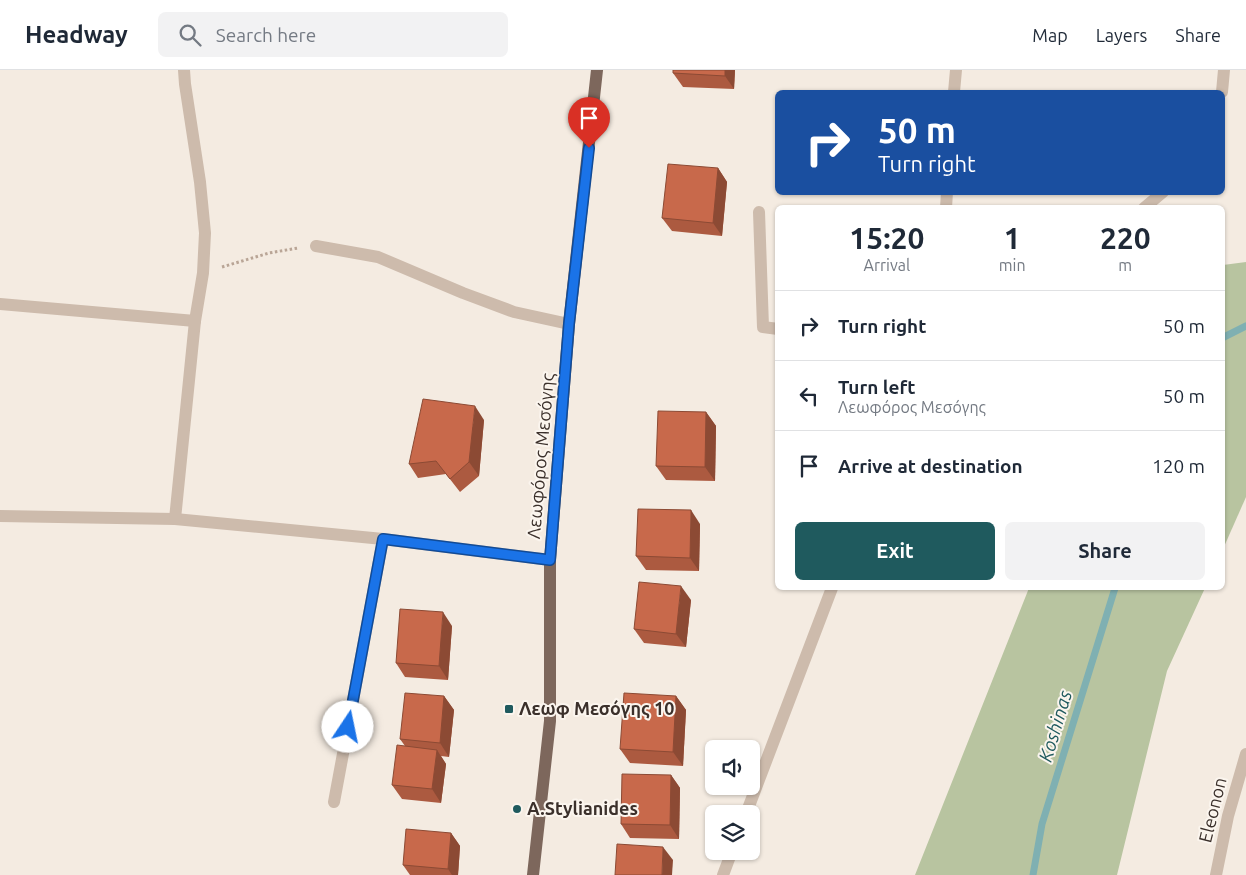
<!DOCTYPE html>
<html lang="en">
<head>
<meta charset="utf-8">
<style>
	:root { --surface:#fff; --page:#f2f2f3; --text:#1f2937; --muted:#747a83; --line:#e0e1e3; --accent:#1f5a5e }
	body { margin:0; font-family:Ubuntu,sans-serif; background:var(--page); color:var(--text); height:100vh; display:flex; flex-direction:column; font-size:19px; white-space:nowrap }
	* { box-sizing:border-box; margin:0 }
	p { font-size:16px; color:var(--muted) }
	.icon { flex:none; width:28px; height:28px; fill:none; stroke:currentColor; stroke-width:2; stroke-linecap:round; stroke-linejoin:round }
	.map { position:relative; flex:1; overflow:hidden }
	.details { position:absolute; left:775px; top:135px; width:450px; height:385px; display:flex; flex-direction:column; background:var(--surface); border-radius:8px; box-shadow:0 1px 4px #0004 }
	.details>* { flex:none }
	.banner { position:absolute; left:775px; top:20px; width:450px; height:105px; border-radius:8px; box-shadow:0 1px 4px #0004; background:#1a4fa0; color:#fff; overflow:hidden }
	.controls { position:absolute; left:705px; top:670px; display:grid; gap:10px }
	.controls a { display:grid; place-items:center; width:55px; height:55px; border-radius:8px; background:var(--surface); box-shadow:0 1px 4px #0004; font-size:25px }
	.pin { position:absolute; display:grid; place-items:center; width:42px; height:42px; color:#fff; margin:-51px -21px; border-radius:50% 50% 50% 0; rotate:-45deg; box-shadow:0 0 5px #0007 }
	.pin .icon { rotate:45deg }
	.me { position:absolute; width:55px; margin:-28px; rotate:11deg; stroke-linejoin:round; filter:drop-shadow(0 0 4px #0008) }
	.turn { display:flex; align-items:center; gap:18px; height:105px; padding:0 20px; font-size:22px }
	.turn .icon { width:65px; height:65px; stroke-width:2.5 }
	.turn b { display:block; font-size:35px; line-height:42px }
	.eta { display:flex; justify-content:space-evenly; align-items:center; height:85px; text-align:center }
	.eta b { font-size:30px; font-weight:600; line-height:35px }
	.action { display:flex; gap:10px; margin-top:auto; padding:10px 20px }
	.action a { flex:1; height:58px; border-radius:8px; background:var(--accent); color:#fff; font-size:20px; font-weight:600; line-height:58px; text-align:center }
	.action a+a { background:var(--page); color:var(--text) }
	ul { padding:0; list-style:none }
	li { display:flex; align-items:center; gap:15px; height:70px; padding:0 20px; border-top:1px solid var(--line) }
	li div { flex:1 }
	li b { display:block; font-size:19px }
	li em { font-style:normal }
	header { display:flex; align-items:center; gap:30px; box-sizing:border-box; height:70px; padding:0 25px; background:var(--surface); border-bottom:1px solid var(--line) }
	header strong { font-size:24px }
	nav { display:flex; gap:28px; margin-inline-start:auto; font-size:18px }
	.search { width:350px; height:45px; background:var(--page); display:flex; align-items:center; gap:12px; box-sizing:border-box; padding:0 18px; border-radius:8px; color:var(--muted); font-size:19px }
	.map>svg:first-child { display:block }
</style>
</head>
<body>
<header>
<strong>Headway</strong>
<div class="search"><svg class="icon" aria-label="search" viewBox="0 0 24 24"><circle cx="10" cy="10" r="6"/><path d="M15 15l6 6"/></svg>Search here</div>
<nav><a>Map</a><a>Layers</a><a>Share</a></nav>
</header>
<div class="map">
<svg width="1246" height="805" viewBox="0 0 1246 805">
	<rect width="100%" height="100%" fill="#f4ebe1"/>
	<g fill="#b8c4a0">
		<polygon points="1246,192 1246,427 1223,479 1223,195"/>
		<polygon points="1029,518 1205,518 1167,601 1117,805 915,805"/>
	</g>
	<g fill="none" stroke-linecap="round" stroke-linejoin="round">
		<g stroke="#7fb0b2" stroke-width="7">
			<polyline points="1222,268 1246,256"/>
			<polyline points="1033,805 1042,754 1115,518"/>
		</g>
		<polyline stroke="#b9a596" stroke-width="3" stroke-dasharray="2.5 2.5" stroke-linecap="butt" points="222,197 269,183 298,178"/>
		<g stroke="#cdbbac" stroke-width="12">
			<polyline points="759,142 763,257 778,259"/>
			<polyline points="316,176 378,187 463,223 514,242 569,254"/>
		</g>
		<g stroke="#cdbbac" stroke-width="12">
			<polyline points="954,22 956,0"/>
			<polyline points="1222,22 1224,0"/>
			<polyline points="946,138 947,122"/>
			<polyline points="1144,138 1163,122"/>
			<polyline points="0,234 195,251"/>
			<polyline points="0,446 175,449 383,469 550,490"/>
			<polyline points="175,449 195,251 203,203 205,163 200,112 185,14 184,0"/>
			<polyline points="334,732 383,469"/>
			<polyline points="746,744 832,518"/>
			<polyline points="723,805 732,781"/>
			<polyline points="1216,805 1228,746 1246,684"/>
		</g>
		<polyline stroke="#7d675c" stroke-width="12" points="533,805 550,651 550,490 569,254 597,0"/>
	</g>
	<g fill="#ac5a40">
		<polygon points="673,0 735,0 734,19 683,17 673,3"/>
		<polygon points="718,98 727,112 722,166 672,161 662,148"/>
		<polygon points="706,342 716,356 715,411 666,410 656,396"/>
		<polygon points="484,350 479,406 460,422 446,404 418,408 409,394"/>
		<polygon points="700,454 699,501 646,500 636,486"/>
		<polygon points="691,530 686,577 644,573 634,559"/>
		<polygon points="452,556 448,610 405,607 396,593"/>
		<polygon points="444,626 454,640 449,687 441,686 446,694 441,733 402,729 392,715 405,676 400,669"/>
		<polygon points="676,626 686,640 683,696 630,693 620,679"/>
		<polygon points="671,705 680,718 679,769 630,768 621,754"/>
		<polygon points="451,763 460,776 458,805 410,805 403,795"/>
	</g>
	<g fill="#8c4a34">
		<polygon points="725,0 735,0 734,19 725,6"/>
		<polygon points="718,98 727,112 722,166 713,153"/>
		<polygon points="475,336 484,350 479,406 469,392"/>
		<polygon points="706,342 716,356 715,411 705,397"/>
		<polygon points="691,440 700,454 699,501 690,488"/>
		<polygon points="681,516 691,530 686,577 676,564"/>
		<polygon points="443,542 452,556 448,610 439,596"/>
		<polygon points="444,626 454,640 449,687 440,673"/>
		<polygon points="676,626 686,640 683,696 673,682"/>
		<polygon points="437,680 446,694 441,733 432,719"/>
		<polygon points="671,705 680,718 679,769 670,755"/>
		<polygon points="451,763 460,776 458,805 452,805 448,799"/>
		<polygon points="663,777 673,790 672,805 662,805"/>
	</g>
	<g fill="#c8694b" stroke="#8c4a34">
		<polygon points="673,0 725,0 725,6 673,3"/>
		<polygon points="668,94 718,98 713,153 662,148"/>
		<polygon points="423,329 475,336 469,392 450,409 436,391 409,394"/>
		<polygon points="658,341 706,342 705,397 656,396"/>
		<polygon points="638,439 691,440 690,488 636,486"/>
		<polygon points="639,512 681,516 676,564 634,559"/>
		<polygon points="400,539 443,542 439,596 396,593"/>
		<polygon points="405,623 444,626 440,673 400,669"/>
		<polygon points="624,623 676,626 673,682 620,679"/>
		<polygon points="397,675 437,680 432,719 392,715"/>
		<polygon points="622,704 671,705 670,755 621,754"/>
		<polygon points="406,759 451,763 448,799 403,795"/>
		<polygon points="617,774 663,777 662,805 615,805"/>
	</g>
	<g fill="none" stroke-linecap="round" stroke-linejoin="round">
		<g stroke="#114b97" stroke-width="12">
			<polyline id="route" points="348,657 383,469 550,490 569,254 589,78"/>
		</g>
		<use href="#route" stroke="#1a73e8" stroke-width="9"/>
	</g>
	<g fill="#1f5a5e" stroke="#fbf5ee" stroke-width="2">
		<rect x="504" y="634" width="10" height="10" rx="2.5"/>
		<circle cx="517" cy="739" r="5"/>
	</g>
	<g text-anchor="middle" stroke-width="4" stroke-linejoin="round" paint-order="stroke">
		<g font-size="18" fill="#3b302b" stroke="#fbf5ee">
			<text transform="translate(541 386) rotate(-85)" y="6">Λεωφόρος Μεσόγης</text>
			<text transform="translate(1213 740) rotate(-76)" y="6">Eleonon</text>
		</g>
		<g font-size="18" font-weight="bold" fill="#3b302b" stroke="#fbf5ee" text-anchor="start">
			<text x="519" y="645">Λεωφ Μεσόγης 10</text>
			<text x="527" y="745">A.Stylianides</text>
		</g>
		<g font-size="19" font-style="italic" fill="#1f5a5e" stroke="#fbf5ee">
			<text transform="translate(1055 656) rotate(-73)" y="7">Koshinas</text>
		</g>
	</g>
</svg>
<div class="controls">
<a><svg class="icon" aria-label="sound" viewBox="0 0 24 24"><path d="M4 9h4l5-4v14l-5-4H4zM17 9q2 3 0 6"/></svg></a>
<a><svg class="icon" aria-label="layers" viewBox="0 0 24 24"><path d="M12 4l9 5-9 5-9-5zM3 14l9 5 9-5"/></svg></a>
</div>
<div class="pin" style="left:589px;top:78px;background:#d93025"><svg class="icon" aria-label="arrive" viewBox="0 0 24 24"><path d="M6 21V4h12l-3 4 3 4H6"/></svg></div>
<svg class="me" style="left:348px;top:657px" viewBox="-20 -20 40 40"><circle r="19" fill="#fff"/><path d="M0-13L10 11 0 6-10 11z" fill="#1a73e8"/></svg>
<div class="banner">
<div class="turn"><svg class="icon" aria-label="right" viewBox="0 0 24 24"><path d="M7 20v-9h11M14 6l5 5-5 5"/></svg><div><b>50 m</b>Turn right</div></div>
</div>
<section class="details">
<div class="eta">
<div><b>15:20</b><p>Arrival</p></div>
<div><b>1</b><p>min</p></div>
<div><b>220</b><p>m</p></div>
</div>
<ul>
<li><svg class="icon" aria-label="right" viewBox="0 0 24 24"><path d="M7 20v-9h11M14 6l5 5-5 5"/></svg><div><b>Turn right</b></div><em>50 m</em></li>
<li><svg class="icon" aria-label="left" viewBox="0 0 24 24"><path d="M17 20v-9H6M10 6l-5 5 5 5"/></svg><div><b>Turn left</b><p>Λεωφόρος Μεσόγης</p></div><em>50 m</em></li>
<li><svg class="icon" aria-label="arrive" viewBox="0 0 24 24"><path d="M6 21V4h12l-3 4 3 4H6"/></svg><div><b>Arrive at destination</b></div><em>120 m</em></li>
</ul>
<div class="action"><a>Exit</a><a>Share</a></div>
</section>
</div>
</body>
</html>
